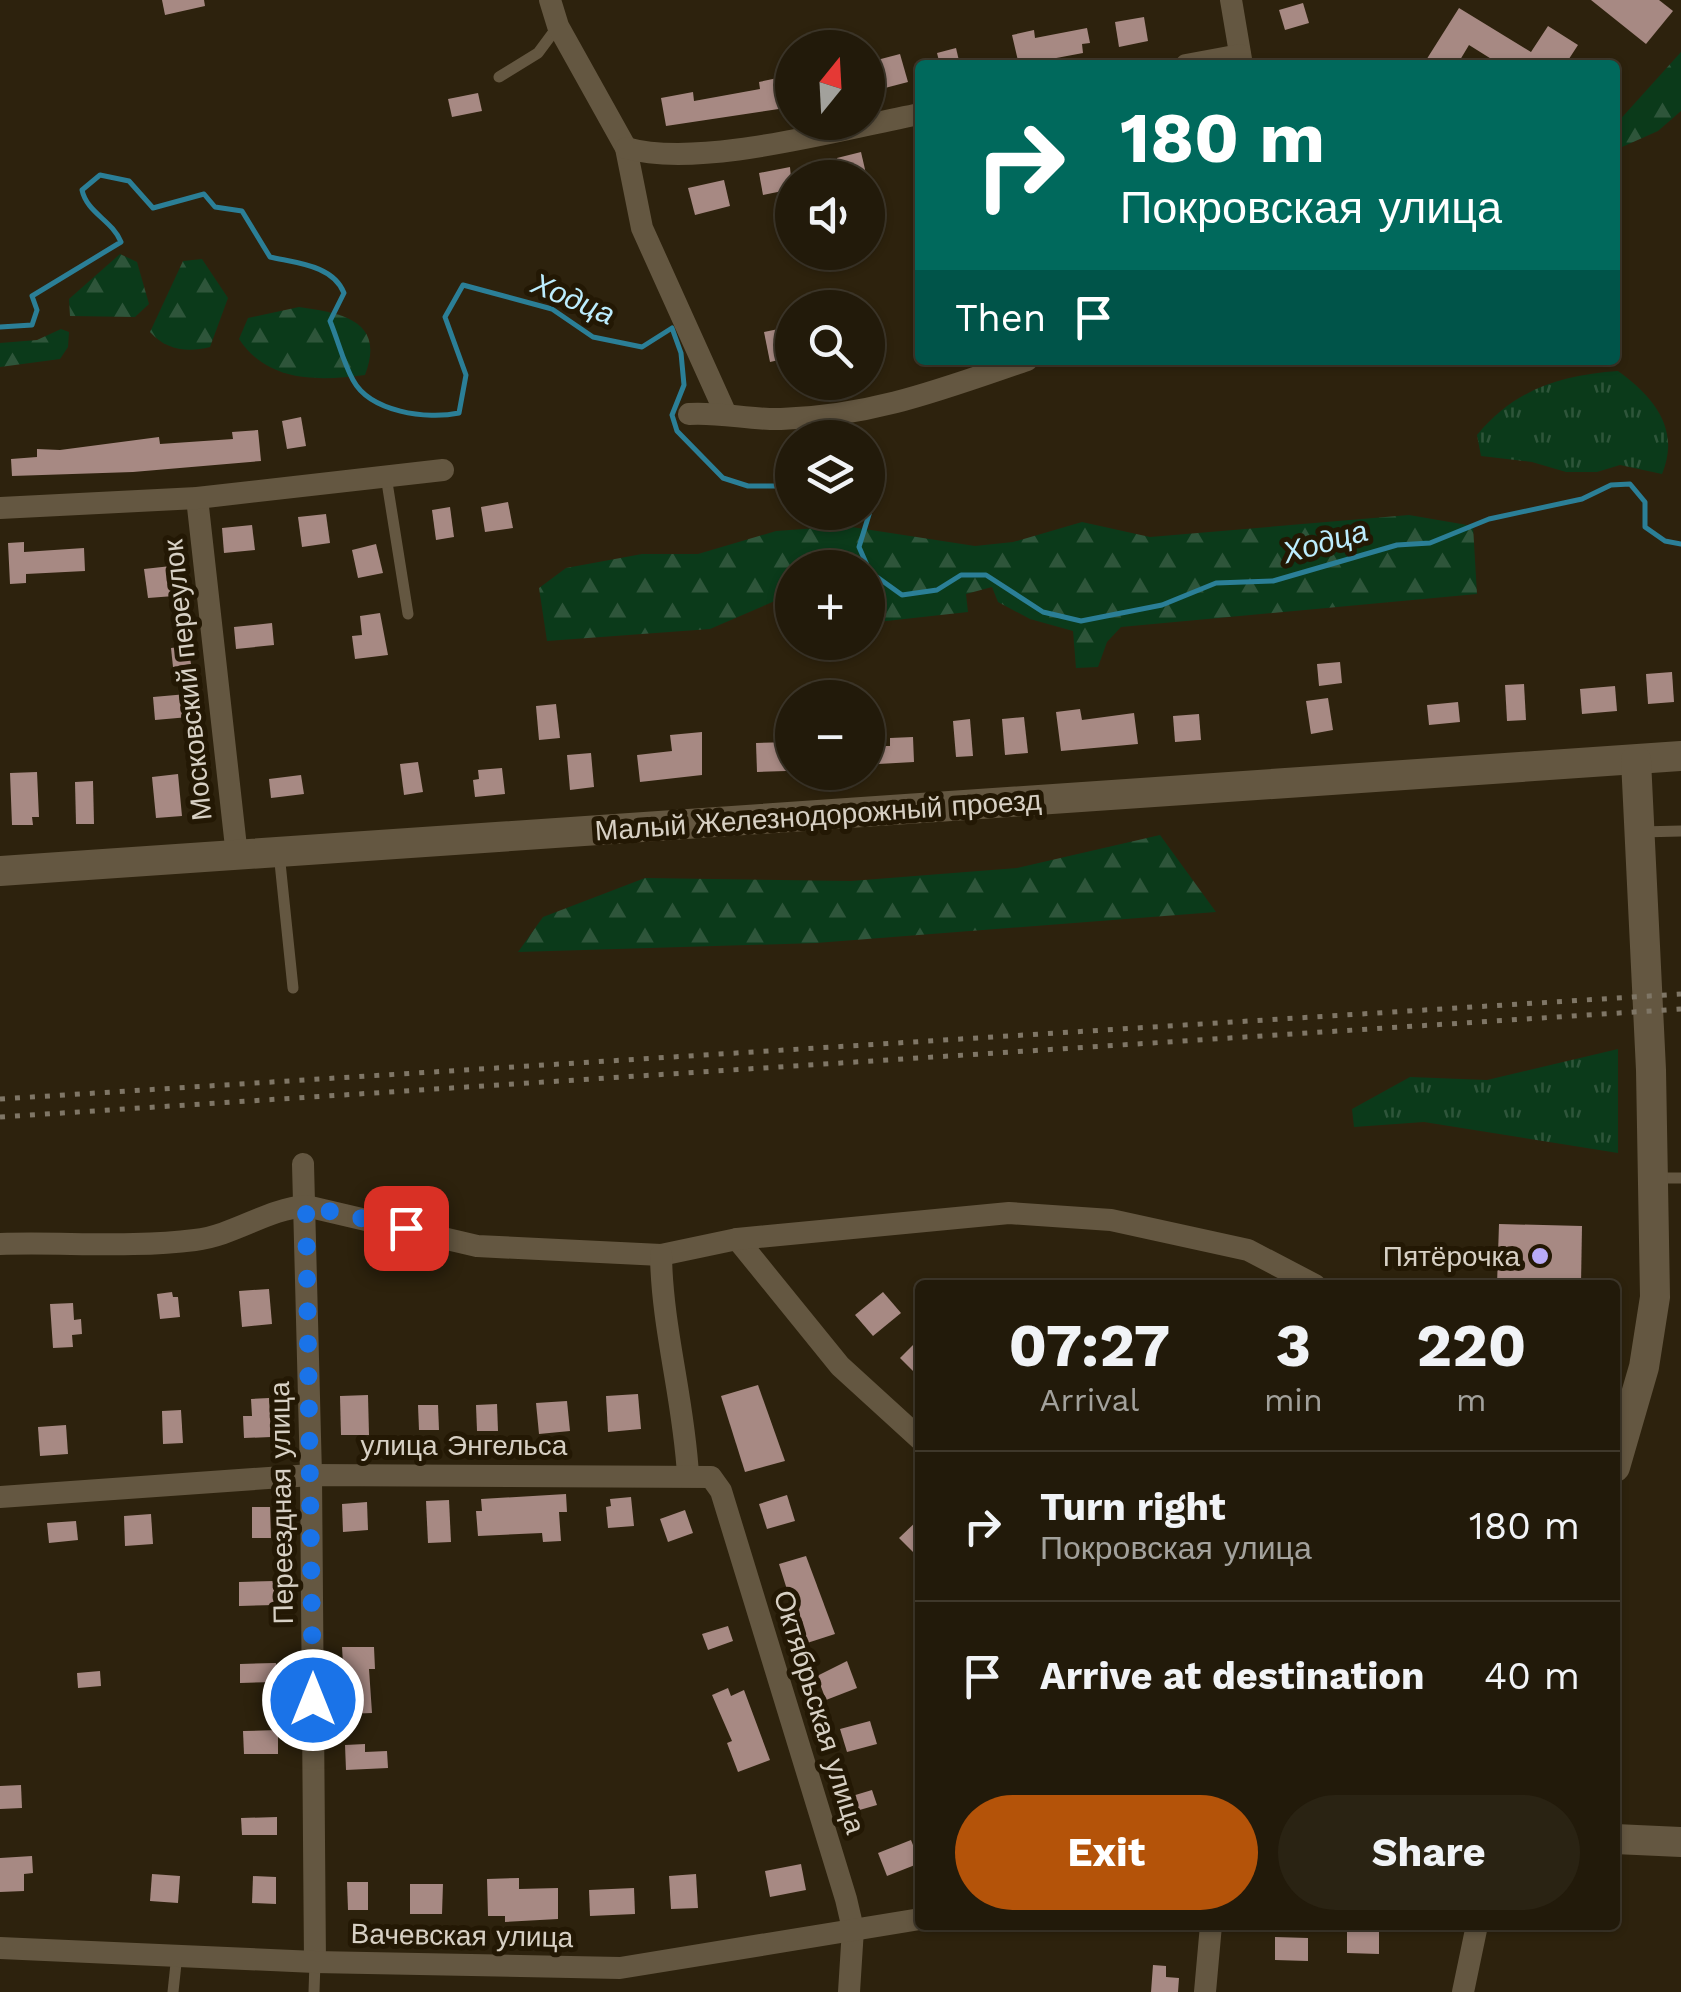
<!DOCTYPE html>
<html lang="en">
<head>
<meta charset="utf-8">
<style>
	:root { --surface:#221a0a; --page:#2a2313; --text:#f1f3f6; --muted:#a2a19c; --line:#3f382b; --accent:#b45309 }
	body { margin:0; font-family:"Work Sans",sans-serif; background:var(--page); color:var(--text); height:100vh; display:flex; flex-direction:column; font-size:38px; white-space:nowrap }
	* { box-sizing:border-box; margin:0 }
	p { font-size:32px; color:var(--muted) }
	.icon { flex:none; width:55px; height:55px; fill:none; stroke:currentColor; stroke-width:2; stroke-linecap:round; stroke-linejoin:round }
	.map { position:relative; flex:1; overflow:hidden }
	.sheet { position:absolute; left:915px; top:1280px; width:705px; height:650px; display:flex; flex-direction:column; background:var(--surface); border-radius:10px; box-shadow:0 2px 8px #0004,0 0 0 2px var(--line) }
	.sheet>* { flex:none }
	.guide { position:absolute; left:915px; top:60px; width:705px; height:305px; border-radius:10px; box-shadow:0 2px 8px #0004,0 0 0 2px var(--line); background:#00695c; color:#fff; overflow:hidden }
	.needle { width:65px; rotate:18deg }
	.fabs { position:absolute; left:775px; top:30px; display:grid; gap:20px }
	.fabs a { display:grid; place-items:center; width:110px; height:110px; border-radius:50%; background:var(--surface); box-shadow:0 2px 8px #0004,0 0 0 2px var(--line); font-size:50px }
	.pin { position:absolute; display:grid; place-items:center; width:85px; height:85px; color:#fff; margin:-42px; border-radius:20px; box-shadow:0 5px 15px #0006 }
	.me { position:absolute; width:110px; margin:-55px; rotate:0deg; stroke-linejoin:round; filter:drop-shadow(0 0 8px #0008) }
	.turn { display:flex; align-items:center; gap:35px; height:210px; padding:0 40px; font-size:45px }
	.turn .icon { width:130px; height:130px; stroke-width:2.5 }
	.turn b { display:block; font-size:70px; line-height:85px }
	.then { display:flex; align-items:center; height:95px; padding:0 40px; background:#0003; gap:20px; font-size:38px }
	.eta { display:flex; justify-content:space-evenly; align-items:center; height:170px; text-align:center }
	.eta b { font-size:60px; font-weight:700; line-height:70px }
	.button { display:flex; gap:20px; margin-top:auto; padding:20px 40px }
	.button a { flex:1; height:115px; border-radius:60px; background:var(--accent); color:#fff; font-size:40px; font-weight:700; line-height:115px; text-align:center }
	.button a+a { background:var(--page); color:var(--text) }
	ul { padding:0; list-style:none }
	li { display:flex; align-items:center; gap:30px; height:150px; padding:0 40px; border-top:2px solid var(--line) }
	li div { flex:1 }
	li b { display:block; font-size:38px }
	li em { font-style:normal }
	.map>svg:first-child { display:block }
</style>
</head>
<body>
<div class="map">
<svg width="1681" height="1992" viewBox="0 0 1681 1992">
	<defs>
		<pattern id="grass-tufts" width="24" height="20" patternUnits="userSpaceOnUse" patternTransform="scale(2.5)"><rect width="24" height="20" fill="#0b3a1a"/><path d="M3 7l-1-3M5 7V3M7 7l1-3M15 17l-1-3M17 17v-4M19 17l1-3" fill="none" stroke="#2e553a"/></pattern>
		<pattern id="forest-firs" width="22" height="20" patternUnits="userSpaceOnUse" patternTransform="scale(2.5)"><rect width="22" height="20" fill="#0b3a1a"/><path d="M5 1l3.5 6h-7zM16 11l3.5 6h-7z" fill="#2e553a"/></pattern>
	</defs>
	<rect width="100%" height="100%" fill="#2d220d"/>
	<g fill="url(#grass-tufts)">
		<path d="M1618 371C1653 396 1681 429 1662 474L1620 465 1597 472H1566L1532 462 1481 456 1477 435C1515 389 1561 375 1618 371Z"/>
		<polygon points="1618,1049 1618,1153 1424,1122 1354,1127 1352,1109 1410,1077 1487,1080"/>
	</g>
	<g fill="url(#forest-firs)">
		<polygon points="1681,52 1681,111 1658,131 1622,147 1616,124"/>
		<polygon points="120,254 137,262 149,304 135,317 70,316 69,299"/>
		<path d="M202 259 228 298 210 347C187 353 166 350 150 332L183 261Z"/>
		<path d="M299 307C341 313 386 320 365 375 319 381 268 383 239 339L248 318Z"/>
		<polygon points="61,329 69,332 68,347 60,359 0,367 0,343 37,340"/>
		<polygon points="1409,515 1473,526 1477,594 1121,627 1107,642 1098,667 1076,668 1073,631 1030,619 998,602 992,587 966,594 968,612 868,623 868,568 792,568 792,599 784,597 710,629 547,641 539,588 566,568 642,554 698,554 776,531 845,526 975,546 1013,542 1082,522 1150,537"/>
		<polygon points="1160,835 1216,912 816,943 518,952 543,917 645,878 851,881 1017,868"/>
	</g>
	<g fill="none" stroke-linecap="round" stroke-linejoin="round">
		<g stroke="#2b7f97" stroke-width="5">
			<path d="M0 327 32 325 37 310 32 296 121 242C112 220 87 213 82 190L100 175 129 181 153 208 204 194 215 207 242 211 270 257C296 263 333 265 344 293L330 321C338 340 343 362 353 380 370 412 427 420 459 413L466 375 445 317 463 285 552 309 593 337 642 347 672 328 681 353 684 385 672 415 677 431 723 478 748 486H792"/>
			<polyline points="868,492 871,508 859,547 870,572 902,595 937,590 961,575 986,575 1043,612 1081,621 1162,605 1216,583 1273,581 1397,545 1430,543 1489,519 1582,499 1611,485 1630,484 1645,502 1645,527 1665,541 1681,544"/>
		</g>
	</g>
	<g fill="#a78983">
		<polygon points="162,0 204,0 205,6 165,15"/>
		<polygon points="1591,0 1659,0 1673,11 1646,44"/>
		<polygon points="1303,3 1309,23 1285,30 1279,10"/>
		<polygon points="1459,8 1531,52 1548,26 1578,45 1565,65 1501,65 1469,45 1457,65 1423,65"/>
		<polygon points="1144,17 1148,41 1119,47 1115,22"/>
		<polygon points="1087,28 1090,43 1082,44 1083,53 1019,65 1012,35 1034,30 1035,38"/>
		<polygon points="956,48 960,65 940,65 937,53"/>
		<polygon points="900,54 908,82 885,88 877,60"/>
		<polygon points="792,75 792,107 666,126 661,98 693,92 694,101 760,89 759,82"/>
		<polygon points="478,93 482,111 452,117 448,99"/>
		<polygon points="861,152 867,178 841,178 837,158"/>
		<polygon points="790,167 792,189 763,195 759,173"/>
		<polygon points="724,180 730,206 695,215 688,188"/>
		<polygon points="788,327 792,357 770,362 764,332"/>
		<polygon points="301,417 306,446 287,449 282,421"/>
		<polygon points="258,430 261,461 133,472 12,476 11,459 37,457 37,449 60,450 159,437 160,444 233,439 232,432"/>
		<polygon points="508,502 513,528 485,532 481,507"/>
		<polygon points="450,507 454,537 436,540 432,510"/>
		<polygon points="326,514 330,543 302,547 298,517"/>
		<polygon points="252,525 255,550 224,553 222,528"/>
		<polygon points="24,542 24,552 84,548 85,571 26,574 26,583 10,584 8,543"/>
		<polygon points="376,544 383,573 358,578 352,550"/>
		<polygon points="171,566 174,596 148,598 144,569"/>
		<polygon points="380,613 388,655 355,659 352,636 362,635 360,616"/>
		<polygon points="272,623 274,645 236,649 234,627"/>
		<polygon points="188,646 191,664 173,667 171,648"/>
		<polygon points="1340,662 1342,683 1319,686 1317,664"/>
		<polygon points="1672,672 1674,702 1648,704 1646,674"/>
		<polygon points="1524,684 1526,720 1507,721 1505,685"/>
		<polygon points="1615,686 1617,711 1582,714 1580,689"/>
		<polygon points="187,694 189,717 155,720 153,697"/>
		<polygon points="1328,698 1333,730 1311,734 1306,701"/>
		<polygon points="1458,702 1460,722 1429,725 1427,705"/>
		<polygon points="556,704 560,738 539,740 536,706"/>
		<polygon points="1080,709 1082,720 1134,713 1138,744 1061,751 1056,712"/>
		<polygon points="1199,714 1201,740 1175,742 1173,716"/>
		<polygon points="1024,717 1028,753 1005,755 1002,719"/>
		<polygon points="970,719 973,756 956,757 953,721"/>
		<polygon points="702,732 702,775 640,782 637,755 672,751 670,735"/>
		<polygon points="913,737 914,762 878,764 878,746 890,746 890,738"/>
		<polygon points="792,742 786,771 757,772 756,743"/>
		<polygon points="591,753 594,787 570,790 567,755"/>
		<polygon points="418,762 423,792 404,795 400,764"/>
		<polygon points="502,768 505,794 475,797 473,780 479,779 478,770"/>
		<polygon points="37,772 39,817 32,817 33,825 12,825 10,773"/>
		<polygon points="178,774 182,816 156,818 152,777"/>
		<polygon points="301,775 304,794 271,798 269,779"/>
		<polygon points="93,781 94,824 76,824 75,782"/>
		<polygon points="1499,1224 1582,1226 1581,1285 1497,1285"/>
		<polygon points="269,1289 272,1324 242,1327 239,1291"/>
		<polygon points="172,1292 173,1297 178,1297 180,1317 160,1319 157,1294"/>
		<polygon points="883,1292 901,1313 873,1336 855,1315"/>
		<polygon points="73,1303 74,1320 81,1319 82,1334 72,1335 73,1347 53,1348 50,1304"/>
		<polygon points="920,1338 920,1378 900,1358"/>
		<polygon points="758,1385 785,1461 745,1472 721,1396"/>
		<polygon points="638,1394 641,1429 608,1432 606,1396"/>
		<polygon points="368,1395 369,1435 341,1435 340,1396"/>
		<polygon points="269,1398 271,1437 244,1438 243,1416 252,1416 251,1399"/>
		<polygon points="567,1401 570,1431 539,1434 536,1403"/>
		<polygon points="497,1404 498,1431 477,1431 476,1405"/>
		<polygon points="418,1405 438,1405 439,1430 419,1430"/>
		<polygon points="181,1410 183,1443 163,1444 162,1411"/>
		<polygon points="66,1425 68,1454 40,1456 38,1427"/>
		<polygon points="566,1494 567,1512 559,1512 561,1541 543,1542 542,1533 478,1536 476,1511 482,1511 481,1499"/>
		<polygon points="787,1495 795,1521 767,1529 759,1504"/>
		<polygon points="631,1497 634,1526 608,1528 606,1507 611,1506 610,1499"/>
		<polygon points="449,1500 451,1542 428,1543 426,1501"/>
		<polygon points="367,1502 368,1530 343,1532 342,1504"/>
		<polygon points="252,1507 270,1507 271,1538 252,1538"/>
		<polygon points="685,1510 693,1533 668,1542 660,1519"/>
		<polygon points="151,1514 153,1544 125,1546 124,1516"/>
		<polygon points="920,1518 920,1559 899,1538"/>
		<polygon points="76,1521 78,1540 49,1543 47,1523"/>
		<polygon points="806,1556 835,1634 804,1644 779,1564"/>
		<polygon points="274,1581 275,1605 239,1606 239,1582"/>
		<polygon points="728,1626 733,1641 708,1650 702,1634"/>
		<polygon points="342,1647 374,1647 375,1669 369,1669 372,1713 346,1714"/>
		<polygon points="847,1661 857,1688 826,1700 817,1676"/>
		<polygon points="276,1663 276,1682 240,1683 240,1664"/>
		<polygon points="100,1671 101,1686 78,1688 77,1673"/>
		<polygon points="728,1688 731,1696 744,1690 770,1760 738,1772 727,1743 732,1741 712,1695"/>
		<polygon points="870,1721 877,1744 847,1752 840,1729"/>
		<polygon points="278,1730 278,1754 244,1754 243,1731"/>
		<polygon points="365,1744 365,1752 387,1751 388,1768 346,1770 345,1745"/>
		<polygon points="21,1785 22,1808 0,1809 0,1786"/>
		<polygon points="872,1790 877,1805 856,1811 852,1796"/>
		<polygon points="277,1817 277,1835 242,1835 241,1818"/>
		<polygon points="911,1840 920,1863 887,1876 878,1853"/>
		<polygon points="32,1856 33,1873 24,1874 24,1891 0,1892 0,1858"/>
		<polygon points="801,1864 806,1890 770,1897 765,1871"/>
		<polygon points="152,1874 180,1876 178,1903 150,1901"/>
		<polygon points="696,1874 698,1908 671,1909 669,1876"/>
		<polygon points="253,1876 276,1877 276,1904 252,1903"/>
		<polygon points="519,1878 519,1889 558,1888 558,1919 505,1922 505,1916 488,1916 487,1879"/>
		<polygon points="347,1882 368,1882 368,1910 348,1910"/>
		<polygon points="410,1884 443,1884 442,1914 410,1914"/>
		<polygon points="634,1888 635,1914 590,1916 589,1890"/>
		<polygon points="1347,1925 1379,1925 1379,1954 1347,1953"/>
		<polygon points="1275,1937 1308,1938 1308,1961 1275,1960"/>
		<polygon points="1153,1965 1166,1966 1166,1977 1179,1978 1178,1992 1151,1992"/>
	</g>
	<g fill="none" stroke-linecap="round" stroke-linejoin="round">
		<g stroke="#645741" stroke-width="11">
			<polyline points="499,77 538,53 558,26"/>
			<polyline points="386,476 408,614"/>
			<polyline points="1640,832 1681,831"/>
			<polyline points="279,853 293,988"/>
			<polyline points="1655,1178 1681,1178"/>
			<polyline points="173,1992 177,1954"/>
			<polyline points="314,1992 315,1962"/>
		</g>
		<g stroke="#645741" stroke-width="22">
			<polyline points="550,0 558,26 626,148 642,228 725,412"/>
			<polyline points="1231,0 1242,65"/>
			<polyline points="1186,65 1240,55"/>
			<path d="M626 148C701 169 840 129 920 114"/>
			<path d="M689 414C721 412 750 420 781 419 873 416 942 389 1027 360"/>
			<polyline points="197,498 237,856"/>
			<polyline points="0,508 197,498 443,470"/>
			<polyline points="303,1164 311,1475 315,1962"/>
			<polyline points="737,1239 840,1366 920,1439"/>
			<path d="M0 1244C64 1242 132 1248 195 1240 235 1235 267 1209 306 1206L477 1246 661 1255 737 1239 1009 1213 1111 1220 1248 1250 1315 1285"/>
			<path d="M661 1255C662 1329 684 1400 688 1475"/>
			<polyline points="0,1497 311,1475 711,1477 721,1491 846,1899 853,1929 849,1992"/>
			<polyline points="0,1948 315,1962 620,1968 920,1919"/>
			<polyline points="1205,1992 1211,1925"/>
			<polyline points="1463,1992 1477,1925"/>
		</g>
		<g stroke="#645741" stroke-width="30">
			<polyline points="0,871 1681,756"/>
			<polyline points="1615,1467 1644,1367 1655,1297 1651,1070 1636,760"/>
			<polyline points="1615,1839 1681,1842"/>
		</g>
		<g stroke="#7f7666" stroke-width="5" stroke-dasharray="5 10" stroke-linecap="butt">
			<polyline points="0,1099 1681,994"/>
			<polyline points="0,1117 1681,1009"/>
		</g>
	</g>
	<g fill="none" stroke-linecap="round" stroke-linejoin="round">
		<polyline stroke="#1a73e8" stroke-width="18" stroke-dasharray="0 32.4" points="313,1700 306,1206 406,1228"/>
	</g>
	<circle fill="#b9abf7" stroke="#231804" stroke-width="4" cx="1540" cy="1256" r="10"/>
	<g text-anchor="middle" stroke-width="10" stroke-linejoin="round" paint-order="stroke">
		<g font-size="28" fill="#d7d0c4" stroke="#231804">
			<text transform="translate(187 680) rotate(-96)" y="10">Московский переулок</text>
			<text transform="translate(818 815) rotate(-4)" y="10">Малый Железнодорожный проезд</text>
			<text x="464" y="1455">улица Энгельса</text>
			<text transform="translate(281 1503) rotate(-91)" y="10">Переездная улица</text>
			<text transform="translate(820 1712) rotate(73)" y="10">Октябрьская улица</text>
			<text transform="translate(462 1935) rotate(1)" y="10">Вачевская улица</text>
		</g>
		<g font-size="28" fill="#d7d0c4" stroke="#231804" text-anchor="end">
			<text x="1520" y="1266">Пятёрочка</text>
		</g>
		<g font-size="30" font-style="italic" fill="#bcedfe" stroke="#231804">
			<text transform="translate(573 299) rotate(23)" y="10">Ходца</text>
			<text transform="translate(1325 542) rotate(-16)" y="10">Ходца</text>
		</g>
	</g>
</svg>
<div class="fabs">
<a><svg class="needle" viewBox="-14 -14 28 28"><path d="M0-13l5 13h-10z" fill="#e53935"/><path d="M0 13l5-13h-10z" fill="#a2a19c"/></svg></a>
<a><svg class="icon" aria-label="sound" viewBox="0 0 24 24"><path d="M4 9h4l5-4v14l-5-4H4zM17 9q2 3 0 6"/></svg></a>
<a><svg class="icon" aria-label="search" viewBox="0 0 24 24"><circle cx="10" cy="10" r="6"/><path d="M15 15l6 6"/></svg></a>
<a><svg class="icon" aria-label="layers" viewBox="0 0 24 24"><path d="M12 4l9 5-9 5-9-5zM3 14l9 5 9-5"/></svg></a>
<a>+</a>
<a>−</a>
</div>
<div class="pin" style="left:406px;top:1228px;background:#d93025"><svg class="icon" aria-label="arrive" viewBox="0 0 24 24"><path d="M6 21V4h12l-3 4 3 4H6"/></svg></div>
<svg class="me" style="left:313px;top:1700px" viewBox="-20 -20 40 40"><circle r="17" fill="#1a73e8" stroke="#fff" stroke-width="3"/><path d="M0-11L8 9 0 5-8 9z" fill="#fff"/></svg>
<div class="guide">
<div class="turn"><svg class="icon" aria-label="right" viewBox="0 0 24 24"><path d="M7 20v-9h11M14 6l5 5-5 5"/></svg><div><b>180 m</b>Покровская улица</div></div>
<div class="then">Then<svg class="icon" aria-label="arrive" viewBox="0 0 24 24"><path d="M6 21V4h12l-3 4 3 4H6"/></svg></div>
</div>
<section class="sheet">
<div class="eta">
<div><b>07:27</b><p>Arrival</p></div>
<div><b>3</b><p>min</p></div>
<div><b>220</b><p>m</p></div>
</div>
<ul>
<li><svg class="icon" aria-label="right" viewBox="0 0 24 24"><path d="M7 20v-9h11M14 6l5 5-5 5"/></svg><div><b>Turn right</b><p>Покровская улица</p></div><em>180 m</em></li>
<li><svg class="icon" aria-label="arrive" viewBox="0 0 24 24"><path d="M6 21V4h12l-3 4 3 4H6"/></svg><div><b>Arrive at destination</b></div><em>40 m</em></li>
</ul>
<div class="button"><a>Exit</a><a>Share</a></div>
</section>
</div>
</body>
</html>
